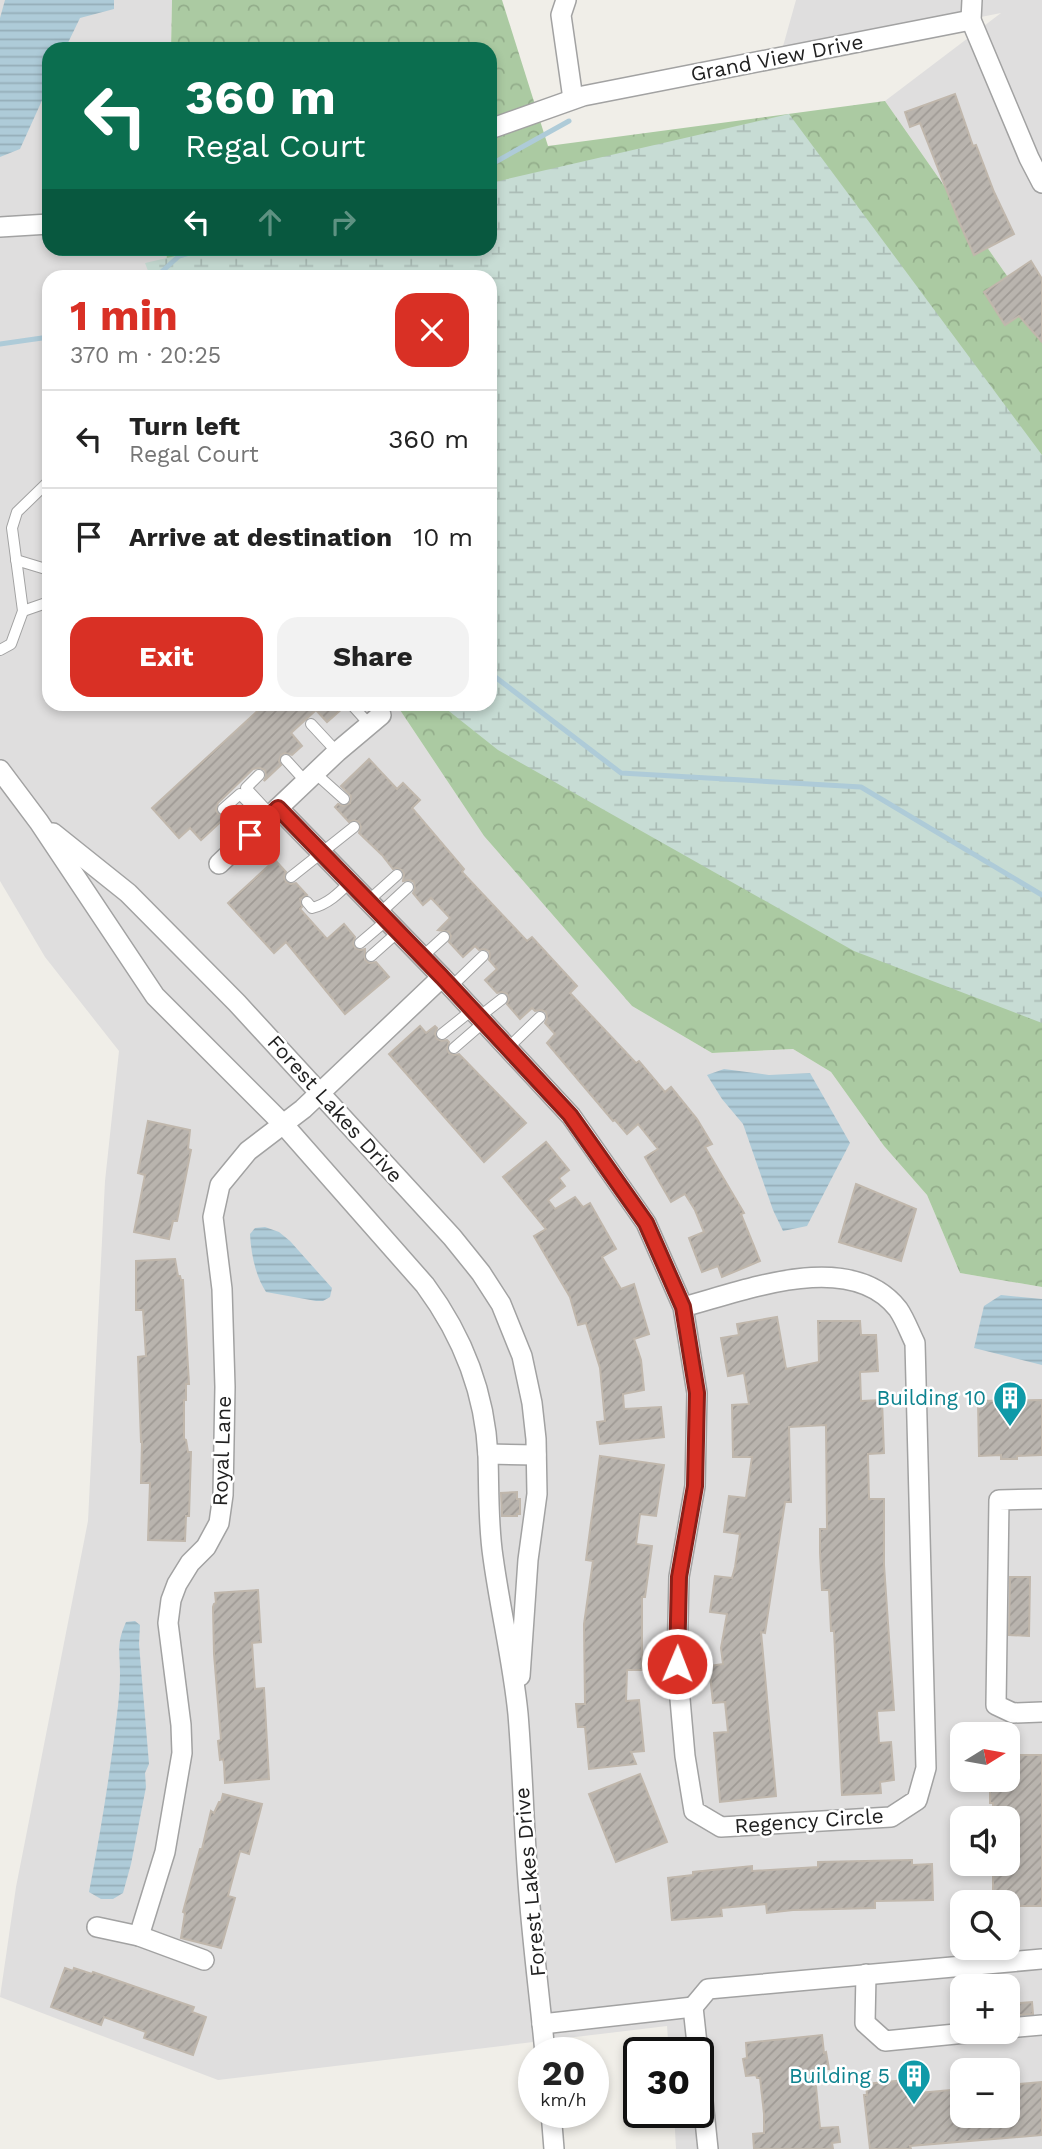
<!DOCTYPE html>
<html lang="en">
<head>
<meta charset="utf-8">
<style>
	:root { --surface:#fff; --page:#f2f2f2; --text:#222; --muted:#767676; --line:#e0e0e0; --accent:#d93025 }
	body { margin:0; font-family:"Work Sans",sans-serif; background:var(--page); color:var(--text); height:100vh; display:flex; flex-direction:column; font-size:26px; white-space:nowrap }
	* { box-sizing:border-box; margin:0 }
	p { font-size:23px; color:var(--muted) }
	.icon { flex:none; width:38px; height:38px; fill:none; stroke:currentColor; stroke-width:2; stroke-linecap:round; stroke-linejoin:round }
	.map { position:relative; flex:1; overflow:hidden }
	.side { position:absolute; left:42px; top:270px; width:455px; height:441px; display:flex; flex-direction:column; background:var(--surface); border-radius:21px; box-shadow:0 4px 10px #0003 }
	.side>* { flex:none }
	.top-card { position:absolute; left:42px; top:42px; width:455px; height:214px; border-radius:21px; box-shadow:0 4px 10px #0003; background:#0b6e4f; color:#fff; overflow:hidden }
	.needle { width:46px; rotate:79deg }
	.buttons { position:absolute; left:950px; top:1722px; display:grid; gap:14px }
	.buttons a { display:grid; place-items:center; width:70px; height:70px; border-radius:14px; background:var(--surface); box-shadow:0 4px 10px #0003; font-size:35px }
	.speed { position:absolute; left:518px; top:2037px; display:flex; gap:14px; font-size:35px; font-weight:700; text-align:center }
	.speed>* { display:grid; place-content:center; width:91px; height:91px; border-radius:50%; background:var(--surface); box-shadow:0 4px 10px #0003; line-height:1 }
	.speed small { font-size:18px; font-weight:400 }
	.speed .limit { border:4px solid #111; border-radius:10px; background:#fff; color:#111 }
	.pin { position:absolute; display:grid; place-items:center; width:60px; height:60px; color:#fff; margin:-30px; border-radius:14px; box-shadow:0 4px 10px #0006 }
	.me { position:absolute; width:77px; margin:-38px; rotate:1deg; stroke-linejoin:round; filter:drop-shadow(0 0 5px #0008) }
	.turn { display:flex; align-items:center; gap:24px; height:147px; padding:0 28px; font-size:32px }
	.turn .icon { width:91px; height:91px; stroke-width:2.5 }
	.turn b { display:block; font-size:49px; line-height:60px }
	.lanes { display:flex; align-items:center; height:66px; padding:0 28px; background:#0003; justify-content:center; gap:35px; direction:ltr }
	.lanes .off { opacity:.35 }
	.round { display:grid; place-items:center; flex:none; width:74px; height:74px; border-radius:21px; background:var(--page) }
	.overview { display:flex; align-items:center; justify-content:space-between; height:119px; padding:0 28px }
	h1 { font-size:42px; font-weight:700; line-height:52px; color:var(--accent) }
	.action { display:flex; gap:14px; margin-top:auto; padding:14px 28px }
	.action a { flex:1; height:80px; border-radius:21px; background:var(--accent); color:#fff; font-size:28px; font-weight:700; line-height:80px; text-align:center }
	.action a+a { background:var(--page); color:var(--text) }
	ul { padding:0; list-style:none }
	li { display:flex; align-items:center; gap:21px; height:98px; padding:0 28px; border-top:2px solid var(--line) }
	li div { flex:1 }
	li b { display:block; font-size:26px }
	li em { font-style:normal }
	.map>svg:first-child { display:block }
</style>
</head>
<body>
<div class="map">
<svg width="1042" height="2149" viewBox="0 0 1042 2149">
	<defs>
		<pattern id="forest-crowns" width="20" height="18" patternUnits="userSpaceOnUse" patternTransform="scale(1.75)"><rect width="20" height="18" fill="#abcaa2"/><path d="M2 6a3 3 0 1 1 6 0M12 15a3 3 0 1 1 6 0" fill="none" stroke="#93ad8b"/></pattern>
		<pattern id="wetland-marsh" width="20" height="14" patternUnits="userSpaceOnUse" patternTransform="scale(1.75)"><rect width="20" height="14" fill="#c7dcd4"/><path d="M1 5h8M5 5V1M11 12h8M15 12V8" fill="none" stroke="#abbcb6"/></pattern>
		<pattern id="water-rules" width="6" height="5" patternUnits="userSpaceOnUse" patternTransform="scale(1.75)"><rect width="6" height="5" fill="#aecbd8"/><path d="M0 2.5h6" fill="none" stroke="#95aeb9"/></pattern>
		<pattern id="building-hatch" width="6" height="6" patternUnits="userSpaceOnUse" patternTransform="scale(1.75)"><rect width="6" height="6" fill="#b9b4ae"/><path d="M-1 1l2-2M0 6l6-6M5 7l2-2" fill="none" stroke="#9f9a95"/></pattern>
	</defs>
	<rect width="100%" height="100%" fill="#f0eee8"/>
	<g fill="#dfdede" fill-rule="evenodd">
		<path d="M0 0H172L171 49H49V248L167 249 166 276H49V704H396L484 836 632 1006 712 1053 793 1049 831 1072 884 1146 927 1195 960 1273 1042 1287V2149H676L674 2112H698V2053H669L667 2026 218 2080 0 1997 16 1887 88 1521 105 1181 119 1051 45 957 0 881ZM962 1734H1008V1780H962ZM962 1818H1008V1864H962ZM962 1902H1008V1948H962ZM962 1986H1008V2032H962ZM962 2070H1008V2116H962Z"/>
		<polygon points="796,0 1042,0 1042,326 885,101 1001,13 780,57"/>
	</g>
	<polygon fill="url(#forest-crowns)" points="172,0 502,0 548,146 885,101 1042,326 1042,1287 960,1273 927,1195 884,1146 831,1072 793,1049 712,1053 632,1006 484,836 396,704 490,704 490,276 166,276 167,249 490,248 490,49 171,49"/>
	<polygon fill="url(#wetland-marsh)" points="789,114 1042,455 1042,1023 854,951 498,750 440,704 490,704 490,276 150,276 145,263 210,248 490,248 490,183"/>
	<g fill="url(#water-rules)">
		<polygon points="5,0 114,0 114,9 80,18 65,49 49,49 49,85 20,149 0,157 0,18"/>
		<polygon points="724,1069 769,1075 810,1073 850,1143 807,1226 783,1231 773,1210 743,1124 722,1099 707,1075"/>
		<path d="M265 1227 279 1232 290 1241 332 1288 330 1297 323 1301H316L266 1292C255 1275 251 1253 250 1234L255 1228Z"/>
		<polygon points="1001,1295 1042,1299 1042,1365 974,1348 984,1306"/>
		<path d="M135 1621 140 1625 139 1644 149 1764 145 1773 146 1787 131 1864 123 1893 113 1899H101L89 1892C101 1830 111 1768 118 1706 119 1695 120 1685 120 1674 120 1652 116 1644 126 1622Z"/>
	</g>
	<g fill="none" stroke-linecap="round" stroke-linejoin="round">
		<g stroke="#aecbd8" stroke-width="5">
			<polyline points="490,165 569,121"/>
			<polyline points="157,276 179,256 207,248"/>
			<polyline points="0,344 49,337"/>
			<polyline points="490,673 621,773 861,787 1042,895"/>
		</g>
	</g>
	<g fill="url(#building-hatch)" stroke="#c0b7ac" stroke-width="2">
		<polygon points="955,94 973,146 976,145 994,192 1014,234 974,255 960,224 920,123 910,127 905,112"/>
		<polygon points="1031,261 1042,279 1042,342 1019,316 1005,325 984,292"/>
		<polygon points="265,704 344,704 344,707 327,722 316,710 291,733 302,746 292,755 285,753 281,755 279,761 281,765 264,781 266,776 265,770 260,768 253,769 218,803 216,810 218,814 224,816 228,815 201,840 190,828 179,838 152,808"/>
		<polygon points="369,759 397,789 403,783 420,800 412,808 464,869 462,872 527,941 532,937 577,986 570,993 636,1063 639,1061 665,1092 671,1087 697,1119 712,1144 705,1147 744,1213 741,1214 760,1261 722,1277 718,1266 702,1272 689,1238 704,1232 695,1210 685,1194 671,1202 645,1157 658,1149 638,1124 627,1134 615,1120 613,1121 547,1043 555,1034 545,1023 547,1018 546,1012 541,1010 535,1011 532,1008 520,1019 507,1004 509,999 507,994 502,992 497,993 485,980 497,969 489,960 490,955 489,951 484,949 479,950 475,946 463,957 449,942 451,936 449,932 438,930 450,918 431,898 423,905 413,893 415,889 414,882 410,880 403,881 404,874 402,870 396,868 393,869 382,855 359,833 361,827 359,822 354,820 349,822 335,807 338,804 343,806 350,803 351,796 341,786"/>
		<polygon points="275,860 286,872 284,877 286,882 291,884 296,883 307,895 300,899 302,907 300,909 327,939 344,924 355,937 353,944 355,948 361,950 365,949 365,960 369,963 376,962 389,977 345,1014 286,942 274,953 228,903"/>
		<polygon points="420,1026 426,1033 435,1026 437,1028 435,1034 437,1039 442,1041 447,1040 449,1042 447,1049 449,1053 455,1055 459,1054 526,1123 484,1162 389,1054"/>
		<polygon points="148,1121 190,1130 188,1149 191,1150 177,1221 173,1221 169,1239 134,1232 145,1175 138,1173"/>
		<polygon points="546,1142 569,1170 559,1178 565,1186 548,1200 555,1209 575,1197 583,1207 590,1203 616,1249 602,1257 621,1289 634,1284 649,1334 634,1339 641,1360 644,1390 623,1394 624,1409 661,1407 664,1437 600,1444 597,1422 605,1421 600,1368 586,1323 578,1325 570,1297 534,1236 546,1229 503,1177"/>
		<polygon points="856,1184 916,1209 901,1261 839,1242"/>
		<polygon points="175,1259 178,1276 180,1276 181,1280 183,1280 189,1384 186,1384 186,1400 184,1400 184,1439 186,1440 188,1452 191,1452 189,1516 186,1516 185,1541 148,1540 150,1483 141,1483 142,1442 141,1442 138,1357 146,1356 143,1310 136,1310 136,1261"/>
		<polygon points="777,1317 786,1369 819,1362 818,1321 860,1321 861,1335 876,1335 878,1371 860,1372 861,1401 882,1400 884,1453 868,1454 869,1499 884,1499 884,1565 894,1710 877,1711 879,1743 891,1742 894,1780 880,1782 881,1793 842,1795 834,1631 831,1631 829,1590 822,1590 820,1553 820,1529 827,1529 826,1425 789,1427 791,1502 785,1502 765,1633 761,1632 776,1796 720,1802 714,1733 728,1732 725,1702 713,1703 709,1666 723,1664 721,1648 727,1614 710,1612 715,1576 732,1578 735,1567 740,1534 724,1532 729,1496 746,1498 752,1457 733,1457 732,1405 749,1404 744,1373 728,1376 721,1338 739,1335 737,1324"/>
		<polygon points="1042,1400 1042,1455 1017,1456 1017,1459 1001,1459 1001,1455 979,1456 978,1401"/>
		<polygon points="600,1456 664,1465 656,1516 640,1514 636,1544 652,1546 645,1597 642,1597 642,1670 627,1670 626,1701 639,1700 644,1751 631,1752 636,1764 589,1769 585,1727 578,1727 576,1704 585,1704 584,1624 593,1561 586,1560"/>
		<polygon points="517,1492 517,1499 520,1499 520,1514 517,1514 517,1516 502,1516 501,1493"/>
		<polygon points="1010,1577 1030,1577 1029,1636 1009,1635"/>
		<polygon points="258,1590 261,1642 252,1643 255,1689 264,1688 269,1779 225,1783 224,1764 223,1759 220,1760 218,1741 221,1740 214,1654 213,1607 214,1604 216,1603 215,1593"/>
		<polygon points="1008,1755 1042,1755 1042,1906 1008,1906 1008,1902 996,1902 996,1897 993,1897 993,1864 1008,1864 1008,1818 993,1818 993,1803 990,1803 990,1783 994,1783 994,1780 1008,1780"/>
		<polygon points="640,1774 667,1842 616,1862 589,1794"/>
		<polygon points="223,1794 262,1804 249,1854 240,1851 228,1896 235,1898 221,1948 181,1938 185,1913 183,1912 200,1849 202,1849 211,1811 214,1813 219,1802 221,1802"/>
		<polygon points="912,1860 912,1865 932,1864 933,1900 875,1901 875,1908 793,1910 767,1913 766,1904 721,1908 722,1916 672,1920 668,1878 693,1875 693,1872 752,1866 752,1871 818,1867 818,1862"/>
		<polygon points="65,1968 73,1971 74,1968 92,1974 93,1972 194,2007 192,2012 206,2017 193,2055 144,2038 146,2032 104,2017 101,2025 51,2007"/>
		<polygon points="1032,2002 1033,2014 1008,2016 1008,2004"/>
		<polygon points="822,2035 824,2053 826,2052 829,2069 817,2071 818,2075 815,2076 820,2128 838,2127 840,2142 832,2143 833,2149 754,2149 753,2134 764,2133 764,2114 760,2078 757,2078 756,2075 746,2076 743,2059 747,2058 746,2043"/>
		<polygon points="905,2080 906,2094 962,2089 962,2116 1008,2116 1008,2085 1042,2082 1042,2135 910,2146 911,2149 870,2149 864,2095 867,2095 866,2084"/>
	</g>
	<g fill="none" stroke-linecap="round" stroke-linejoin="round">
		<g stroke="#a2a2a2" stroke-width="12">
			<g id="service">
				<polyline points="16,560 49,570"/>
				<polyline points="23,611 49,602"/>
				<polyline points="0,650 11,644 23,611 12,528 17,512 49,481"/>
				<polyline points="351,704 370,725"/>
				<polyline points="311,724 337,752"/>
				<polyline points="286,760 306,782"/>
				<polyline points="315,773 344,799"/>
				<polyline points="259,775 246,788 271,815"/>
				<polyline points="223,809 240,794 265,820"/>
				<polyline points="291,877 354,827"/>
				<polyline points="368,901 397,875"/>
				<path d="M307 902 312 908C328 904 338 894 350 882"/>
				<polyline points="380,913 408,887"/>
				<polyline points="360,943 387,920"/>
				<polyline points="371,956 398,932"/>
				<polyline points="422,957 444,937"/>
				<polyline points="451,987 483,956"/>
				<polyline points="479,1017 502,999"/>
				<polyline points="442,1034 472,1010"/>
				<polyline points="454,1048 484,1022"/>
				<polyline points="508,1048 540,1017"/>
			</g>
		</g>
		<g stroke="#a2a2a2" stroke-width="22">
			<g id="minor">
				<polyline points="566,0 561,15 573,99"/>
				<polyline points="972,0 971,20 1029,158 1042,183"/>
				<polyline points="490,129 583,96 971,20"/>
				<polyline points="0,227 49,224"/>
				<path d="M0 770 39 822 155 996 284 1125 425 1285C462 1335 485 1393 488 1456 489 1490 488 1524 493 1557 500 1609 513 1662 518 1714 523 1774 524 1834 529 1894 533 1947 540 2000 545 2053"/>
				<path d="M278 808 442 977 571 1116 646 1223 683 1307 697 1393 695 1486 679 1577 677 1665 685 1756 694 1811 721 1827 891 1817 917 1800 926 1768 915 1343C910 1333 905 1319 898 1309 850 1248 744 1291 683 1307"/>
				<polyline points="53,833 128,893 237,1003 452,1237 481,1273 501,1304 522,1356 532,1403 536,1439 537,1494 528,1560 520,1676"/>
				<polyline points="219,864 337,752 381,715"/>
				<polyline points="488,1454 536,1455"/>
				<polyline points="1042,1499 999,1500 996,1705 1013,1713 1042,1712"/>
				<polyline points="97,1927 139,1936 204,1960"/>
				<polyline points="139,1936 165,1852 182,1753 181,1725 168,1623 171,1600 177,1584 190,1563 206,1547 219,1523 223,1495 225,1387 222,1289 213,1217 220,1185 248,1151 303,1109 442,977"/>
				<polyline points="866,1974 865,2023 885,2041 976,2032"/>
				<polyline points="542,2024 693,2007"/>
				<polyline points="1008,2028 1042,2025"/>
				<polyline points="698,2053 693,2007 708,1989 1042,1959"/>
				<polyline points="698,2054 708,2149"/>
				<polyline points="551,2112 554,2149"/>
			</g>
		</g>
		<polyline stroke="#ea937f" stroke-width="3.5" stroke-dasharray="3.5 3.5" stroke-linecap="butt" points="45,518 49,514"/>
		<use href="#service" stroke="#fff" stroke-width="10"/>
		<use href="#minor" stroke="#fff" stroke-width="19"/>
	</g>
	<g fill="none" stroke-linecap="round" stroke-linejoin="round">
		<g stroke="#8d1f18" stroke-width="18">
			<polyline id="route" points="250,835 278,808 442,977 570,1115 646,1223 683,1307 697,1393 695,1486 679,1577 677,1664"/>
		</g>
		<use href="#route" stroke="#d93025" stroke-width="12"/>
	</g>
	<defs>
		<g id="building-pin" transform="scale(1.75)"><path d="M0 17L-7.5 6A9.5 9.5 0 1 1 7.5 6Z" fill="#0f9aa8" stroke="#fff"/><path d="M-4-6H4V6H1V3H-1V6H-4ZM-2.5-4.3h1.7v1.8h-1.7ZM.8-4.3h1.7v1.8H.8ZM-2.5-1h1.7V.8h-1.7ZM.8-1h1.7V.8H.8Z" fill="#fff"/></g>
	</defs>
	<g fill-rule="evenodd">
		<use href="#building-pin" x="1010" y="1398"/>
		<use href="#building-pin" x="914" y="2076"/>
	</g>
	<g text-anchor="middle" stroke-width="5" stroke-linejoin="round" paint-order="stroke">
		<g font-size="21" fill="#212121" stroke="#fff">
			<text transform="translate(777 58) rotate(-11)" y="7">Grand View Drive</text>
			<text transform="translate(335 1109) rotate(48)" y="7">Forest Lakes Drive</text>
			<text transform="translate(222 1451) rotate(-88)" y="7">Royal Lane</text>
			<text transform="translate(809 1821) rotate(-4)" y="7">Regency Circle</text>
			<text transform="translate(530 1882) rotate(-95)" y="7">Forest Lakes Drive</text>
		</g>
		<g font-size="21" fill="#0d838f" stroke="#fff" text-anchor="end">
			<text x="986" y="1405">Building 10</text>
			<text x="890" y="2083">Building 5</text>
		</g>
	</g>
</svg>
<div class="buttons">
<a><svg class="needle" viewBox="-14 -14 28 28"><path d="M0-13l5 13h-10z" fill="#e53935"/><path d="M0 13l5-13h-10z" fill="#767676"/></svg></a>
<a><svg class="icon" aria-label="sound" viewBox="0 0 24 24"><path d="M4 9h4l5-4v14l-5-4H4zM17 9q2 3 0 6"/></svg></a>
<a><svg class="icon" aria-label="search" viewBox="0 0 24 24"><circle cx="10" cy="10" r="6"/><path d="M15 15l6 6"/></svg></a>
<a>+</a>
<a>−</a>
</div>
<div class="speed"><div>20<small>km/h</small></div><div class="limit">30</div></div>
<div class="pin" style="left:250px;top:835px;background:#d93025"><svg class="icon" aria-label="arrive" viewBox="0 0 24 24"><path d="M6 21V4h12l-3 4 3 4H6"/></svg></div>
<svg class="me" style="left:677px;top:1664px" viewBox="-20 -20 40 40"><circle r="17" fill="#d93025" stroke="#fff" stroke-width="3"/><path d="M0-11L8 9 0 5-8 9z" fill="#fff"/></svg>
<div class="top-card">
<div class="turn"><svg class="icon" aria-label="left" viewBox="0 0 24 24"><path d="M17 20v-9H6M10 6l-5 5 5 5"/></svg><div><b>360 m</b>Regal Court</div></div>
<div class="lanes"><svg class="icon" aria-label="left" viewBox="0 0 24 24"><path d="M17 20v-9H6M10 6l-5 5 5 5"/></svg><svg class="icon off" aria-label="ahead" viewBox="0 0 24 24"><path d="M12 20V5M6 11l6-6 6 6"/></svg><svg class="icon off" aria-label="right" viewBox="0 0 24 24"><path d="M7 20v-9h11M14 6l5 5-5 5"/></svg></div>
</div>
<section class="side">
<div class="overview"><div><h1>1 min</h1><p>370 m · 20:25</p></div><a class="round" style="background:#d93025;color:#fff"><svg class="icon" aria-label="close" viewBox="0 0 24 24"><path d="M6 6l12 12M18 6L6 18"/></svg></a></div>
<ul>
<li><svg class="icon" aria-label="left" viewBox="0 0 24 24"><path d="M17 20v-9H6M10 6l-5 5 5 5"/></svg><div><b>Turn left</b><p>Regal Court</p></div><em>360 m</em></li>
<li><svg class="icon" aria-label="arrive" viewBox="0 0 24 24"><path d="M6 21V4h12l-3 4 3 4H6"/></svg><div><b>Arrive at destination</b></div><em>10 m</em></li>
</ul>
<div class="action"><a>Exit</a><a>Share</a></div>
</section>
</div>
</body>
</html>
